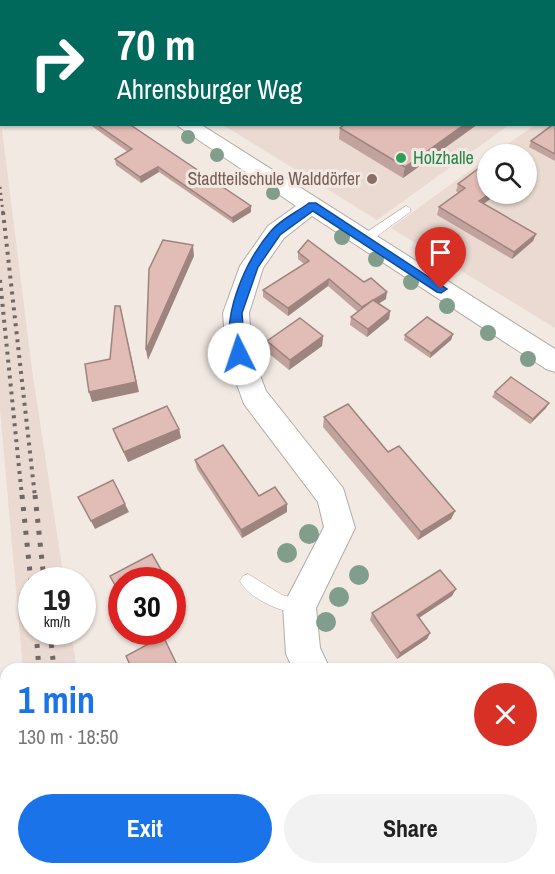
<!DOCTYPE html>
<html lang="en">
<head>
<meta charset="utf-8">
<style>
	:root { --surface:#fff; --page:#f2f2f2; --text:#222; --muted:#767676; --accent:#1a73e8 }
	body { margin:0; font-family:"Archivo Narrow",sans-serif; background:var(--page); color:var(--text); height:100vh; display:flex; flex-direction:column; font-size:22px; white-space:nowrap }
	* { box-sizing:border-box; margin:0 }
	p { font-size:20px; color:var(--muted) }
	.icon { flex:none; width:33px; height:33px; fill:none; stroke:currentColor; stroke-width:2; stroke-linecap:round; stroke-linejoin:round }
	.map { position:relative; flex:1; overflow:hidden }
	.sheet { position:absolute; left:0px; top:663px; width:555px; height:212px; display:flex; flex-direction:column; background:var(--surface); border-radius:18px 18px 0 0; box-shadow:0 2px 4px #0004 }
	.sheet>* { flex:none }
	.top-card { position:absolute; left:0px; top:0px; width:555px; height:126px; box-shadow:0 2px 4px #0004; background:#00695c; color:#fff; overflow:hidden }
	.buttons { position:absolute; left:477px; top:144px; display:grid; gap:12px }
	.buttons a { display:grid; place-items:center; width:60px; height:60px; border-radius:50%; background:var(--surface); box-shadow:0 2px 4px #0004; font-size:30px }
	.speed { position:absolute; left:18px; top:567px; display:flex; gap:12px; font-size:30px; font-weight:700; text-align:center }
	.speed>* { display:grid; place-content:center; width:78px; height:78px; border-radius:50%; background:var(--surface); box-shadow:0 2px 4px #0004; line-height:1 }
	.speed small { font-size:15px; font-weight:400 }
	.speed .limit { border:9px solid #d22; background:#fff; color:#111 }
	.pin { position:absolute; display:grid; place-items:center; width:51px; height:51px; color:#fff; margin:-62px -26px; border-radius:50% 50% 50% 0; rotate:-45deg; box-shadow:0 0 6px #0007 }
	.pin .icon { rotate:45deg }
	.me { position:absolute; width:66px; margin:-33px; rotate:356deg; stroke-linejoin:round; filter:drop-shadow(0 0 4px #0008) }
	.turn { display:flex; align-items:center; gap:21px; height:126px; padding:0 18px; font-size:27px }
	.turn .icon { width:78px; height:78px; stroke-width:2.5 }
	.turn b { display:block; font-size:42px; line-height:51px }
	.round { display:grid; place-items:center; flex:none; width:63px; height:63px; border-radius:32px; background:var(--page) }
	.summary { display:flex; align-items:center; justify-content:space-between; height:102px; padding:0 18px }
	h1 { font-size:36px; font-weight:700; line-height:45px; color:var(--accent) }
	.action { display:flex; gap:12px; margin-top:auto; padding:12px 18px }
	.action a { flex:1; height:69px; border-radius:36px; background:var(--accent); color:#fff; font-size:24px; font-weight:700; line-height:69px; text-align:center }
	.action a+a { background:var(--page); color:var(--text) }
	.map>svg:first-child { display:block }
</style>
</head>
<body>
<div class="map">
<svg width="555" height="874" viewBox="0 0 555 874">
	<rect width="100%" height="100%" fill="#f2e9e3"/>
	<g fill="#eadad1">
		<polygon points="555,111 555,328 391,228 487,158 488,194 526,194 526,154 493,154 535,125 554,124"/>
		<polygon points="0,114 32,370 64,580 32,580 32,632 71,632 77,669 23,669 0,409"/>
		<polygon points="223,125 509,125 377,220"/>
		<polygon points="41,869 105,869 106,874 41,874"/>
	</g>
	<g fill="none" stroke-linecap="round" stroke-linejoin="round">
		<g stroke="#b3aba6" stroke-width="1">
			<g id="service">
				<polygon points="406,206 410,208 410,212 369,242 361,242 361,236"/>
				<path d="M248 574 282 595 305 601 307 606 305 611C287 618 247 597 240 581L243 576Z"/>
			</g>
		</g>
		<g stroke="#b3aba6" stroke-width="2">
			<g id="minor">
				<polygon points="126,0 145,0 125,2"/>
				<rect x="0" y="45" width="2" height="10"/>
				<polygon points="175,124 200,124 555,349 555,372 546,369 312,216 284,238 263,268 249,313 252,354 266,391 343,488 355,528 316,608 320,648 330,669 293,669 286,654 283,606 324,527 318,502 244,404 226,354 223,313 240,266 268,226 296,206"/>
				<polygon points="431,868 472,868 474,874 434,874"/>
			</g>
		</g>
		<use href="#service" fill="#fff" fill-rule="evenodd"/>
		<use href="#minor" fill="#fff" fill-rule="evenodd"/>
		<polyline stroke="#6e6966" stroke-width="3" stroke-dasharray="2 4" stroke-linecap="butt" points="0,187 3,213"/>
		<g stroke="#6e6966" stroke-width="4" stroke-dasharray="3 5" stroke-linecap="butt">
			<polyline points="3,212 35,497"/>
			<polyline points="0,280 22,497"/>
		</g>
		<g stroke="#6e6966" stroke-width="5" stroke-dasharray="4 8" stroke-linecap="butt">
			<polyline points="22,495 32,592"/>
			<polyline points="35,495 44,580"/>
			<polyline points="36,632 39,669"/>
			<polyline points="50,632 54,669"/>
			<polyline points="59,868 60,874"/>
			<polyline points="76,868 77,874"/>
		</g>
	</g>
	<g fill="#819d8c">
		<circle cx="188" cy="137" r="7"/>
		<circle cx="217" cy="155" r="7"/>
		<circle cx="273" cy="193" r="7"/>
		<circle cx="342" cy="237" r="8"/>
		<circle cx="376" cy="259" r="8"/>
		<circle cx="411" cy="282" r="8"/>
		<circle cx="447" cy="306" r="8"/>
		<circle cx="488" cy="333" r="8"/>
		<circle cx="528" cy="359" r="8"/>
		<circle cx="309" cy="534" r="10"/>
		<circle cx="287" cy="553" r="10"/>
		<circle cx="359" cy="575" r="10"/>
		<circle cx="339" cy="597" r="10"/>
		<circle cx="326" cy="622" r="10"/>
	</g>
	<g fill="#c2a29d">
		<polygon points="167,0 555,0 555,67 554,67 554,2 164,2"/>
		<polygon points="555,123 555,161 529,147 531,141"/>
		<polygon points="89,124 129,124 251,206 251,212 233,223 159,172 141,183 116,165 115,159 128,152"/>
		<polygon points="345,124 478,124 403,178 339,139 340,128"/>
		<polygon points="487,162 483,204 536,234 533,241 512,259 437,215 439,207 459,193 456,191 458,184"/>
		<polygon points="298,252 386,299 379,303 390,311 389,319 367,337 350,325 351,317 358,312 328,286 288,316 263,297 263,290 304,264 298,259"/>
		<polygon points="453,334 451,340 430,358 404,340 405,335"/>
		<polygon points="323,336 322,346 289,370 267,352 267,341"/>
		<polygon points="495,392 546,408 530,424 492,397"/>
		<polygon points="324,417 388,452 455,511 451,519 418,540 323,427"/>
		<polygon points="113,429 179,429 181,438 128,462 116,438"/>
		<polygon points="195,460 259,496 287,512 242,538 197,469"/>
		<polygon points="452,596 419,618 430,633 427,639 397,659 370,620 372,613"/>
	</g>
	<g fill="#9e847f">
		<polygon points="491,0 510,0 509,2 488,2"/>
		<polygon points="465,124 478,124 403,178 405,167"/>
		<polygon points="158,167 159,172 141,183 140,177"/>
		<polygon points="489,194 497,194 477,209 479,201"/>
		<polygon points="251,206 251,212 233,223 232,218"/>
		<polygon points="536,234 533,241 512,259 514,252"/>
		<polygon points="193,245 194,256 148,360 146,350"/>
		<polygon points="329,279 328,286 288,316 288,308"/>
		<polygon points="387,292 386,299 361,315 362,307"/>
		<polygon points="120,306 139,392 92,402 89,392 136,382"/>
		<polygon points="390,311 389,319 367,337 368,329"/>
		<polygon points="453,334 451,340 430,358 431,353"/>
		<polygon points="323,336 322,346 289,370 290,360"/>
		<polygon points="549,403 546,408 530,424 533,419"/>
		<polygon points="179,429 181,438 128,462 124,452"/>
		<polygon points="125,504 129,512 95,529 91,521"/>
		<polygon points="287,504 287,512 242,538 241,530"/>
		<polygon points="455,511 451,519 418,540 421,532"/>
		<polygon points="163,573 166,580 150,580"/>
		<polygon points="456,589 452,596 414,621 417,615"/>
		<polygon points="430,633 427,639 397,659 400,653"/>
	</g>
	<g fill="#e2bcb6" stroke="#9e847f" stroke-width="1.5">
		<polygon points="167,0 491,0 488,2 164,2"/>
		<polygon points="546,0 555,0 555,4 554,3 554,2 549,2"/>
		<polygon points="555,16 555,50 554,50 554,17"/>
		<polygon points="555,123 555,154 531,141"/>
		<polygon points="96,124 129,124 251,206 232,218 158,167 140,177 115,159 132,149"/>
		<polygon points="345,124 465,124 405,167 340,128"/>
		<polygon points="487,162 488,162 488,194 489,194 479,201 536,234 514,252 439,207 465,188 458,184"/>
		<polygon points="163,240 193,245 146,350 149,269"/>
		<polygon points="308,240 364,282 371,278 387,292 362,307 329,279 288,308 263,290 309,261 298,252"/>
		<polygon points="373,300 390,311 368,329 351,317"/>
		<polygon points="115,306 120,306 136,382 89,392 85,364 110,359"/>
		<polygon points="427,317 453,334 431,353 405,335"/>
		<polygon points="300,318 323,336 290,360 267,341"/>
		<polygon points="511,377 549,403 533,419 495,392"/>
		<polygon points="348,404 388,452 399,446 455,511 421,532 324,417"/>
		<polygon points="167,406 179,429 124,452 113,429"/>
		<polygon points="223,445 259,496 275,487 287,504 241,530 195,460"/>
		<polygon points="113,480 125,504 91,521 78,497"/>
		<polygon points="152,554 163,573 150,580 122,580 122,598 110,576"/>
		<polygon points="440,570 456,589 417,615 430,633 400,653 372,613"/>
		<polygon points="163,636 179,669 132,669 126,656"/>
		<polygon points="551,764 555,769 555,817 549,822 549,765"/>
		<polygon points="297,868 328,868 321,874 300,874"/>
	</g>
	<path fill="#1a73e8" stroke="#114b97" stroke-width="1.5" d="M309 203H316L447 289 441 293 437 292 313 211 280 235 258 267 242 313 245 354 239 359 234 357C218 320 246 260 271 231 280 220 297 212 309 203Z"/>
	<circle fill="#2e9e5b" stroke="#f2e9e3" stroke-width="2" cx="401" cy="158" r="6"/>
	<circle fill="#8d6e63" stroke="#f2e9e3" stroke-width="2" cx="372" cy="179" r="6"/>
	<g text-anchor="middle" stroke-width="6" stroke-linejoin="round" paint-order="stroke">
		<g font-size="18" fill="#27864d" stroke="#f2e9e3" text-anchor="start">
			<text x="413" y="164">Holzhalle</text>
		</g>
		<g font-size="18" fill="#785e54" stroke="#f2e9e3" text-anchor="end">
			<text x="360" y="185">Stadtteilschule Walddörfer</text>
		</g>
	</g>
</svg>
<div class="buttons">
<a><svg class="icon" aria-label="search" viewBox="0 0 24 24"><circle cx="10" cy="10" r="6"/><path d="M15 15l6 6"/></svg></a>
</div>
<div class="speed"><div>19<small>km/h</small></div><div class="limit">30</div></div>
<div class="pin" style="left:441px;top:289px;background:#d93025"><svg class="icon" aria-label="arrive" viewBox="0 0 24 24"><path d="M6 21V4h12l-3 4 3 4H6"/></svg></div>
<svg class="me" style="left:239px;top:354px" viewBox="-20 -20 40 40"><circle r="19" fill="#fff"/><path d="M0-13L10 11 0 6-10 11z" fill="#1a73e8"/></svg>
<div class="top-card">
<div class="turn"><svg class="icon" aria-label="right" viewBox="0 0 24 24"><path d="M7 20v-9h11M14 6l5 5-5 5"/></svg><div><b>70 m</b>Ahrensburger Weg</div></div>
</div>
<section class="sheet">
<div class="summary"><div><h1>1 min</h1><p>130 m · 18:50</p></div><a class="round" style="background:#d93025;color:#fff"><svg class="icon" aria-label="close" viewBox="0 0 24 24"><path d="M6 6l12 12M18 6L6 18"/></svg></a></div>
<div class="action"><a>Exit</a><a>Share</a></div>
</section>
</div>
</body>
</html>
